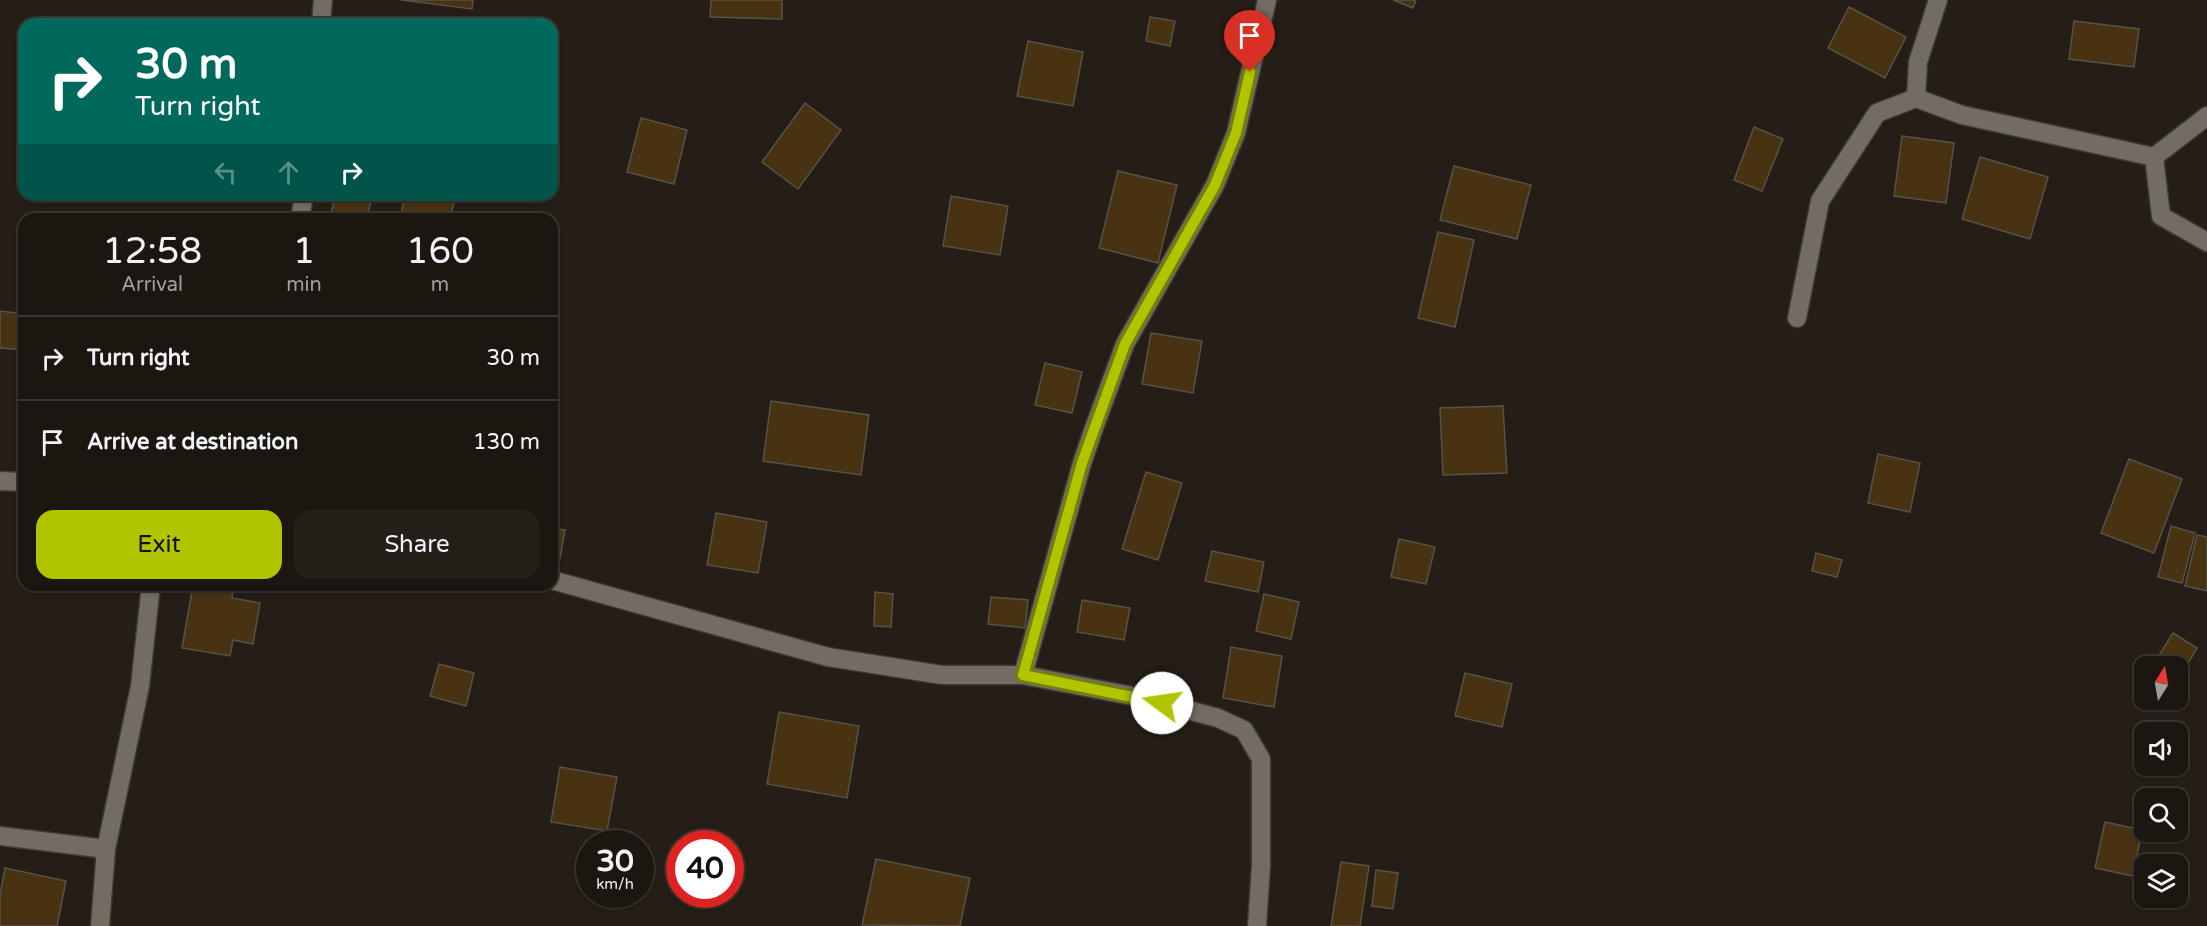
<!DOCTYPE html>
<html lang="en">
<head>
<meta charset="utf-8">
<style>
	:root { --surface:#1b1610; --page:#241f19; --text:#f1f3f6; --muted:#a09f9f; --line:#393530; --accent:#b0c500 }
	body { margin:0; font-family:"Varela Round",sans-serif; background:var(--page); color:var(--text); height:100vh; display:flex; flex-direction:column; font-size:22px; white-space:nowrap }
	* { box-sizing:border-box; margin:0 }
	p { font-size:20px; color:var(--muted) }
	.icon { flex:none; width:33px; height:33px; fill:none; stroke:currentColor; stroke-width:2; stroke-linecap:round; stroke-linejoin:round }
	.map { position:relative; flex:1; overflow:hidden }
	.details { position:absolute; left:18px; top:213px; width:540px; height:378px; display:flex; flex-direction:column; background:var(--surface); border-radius:18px; box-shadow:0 2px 4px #0004,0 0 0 2px var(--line) }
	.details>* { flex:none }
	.hud { position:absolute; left:18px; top:18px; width:540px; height:183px; border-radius:18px; box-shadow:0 2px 4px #0004,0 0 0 2px var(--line); background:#00695c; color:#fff; overflow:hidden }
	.needle { width:39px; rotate:11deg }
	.buttons { position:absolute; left:2134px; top:656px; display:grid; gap:12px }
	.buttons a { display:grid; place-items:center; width:54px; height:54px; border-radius:12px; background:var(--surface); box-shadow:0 2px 4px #0004,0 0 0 2px var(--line); font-size:30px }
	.speed { position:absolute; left:576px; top:830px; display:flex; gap:12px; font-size:30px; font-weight:700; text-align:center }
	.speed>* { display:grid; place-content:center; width:78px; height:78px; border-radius:50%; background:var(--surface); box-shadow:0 2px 4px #0004,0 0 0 2px var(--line); line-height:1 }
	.speed small { font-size:15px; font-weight:400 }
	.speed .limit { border:9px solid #d22; background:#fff; color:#111 }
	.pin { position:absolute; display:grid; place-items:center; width:51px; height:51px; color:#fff; margin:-62px -26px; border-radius:50% 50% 50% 0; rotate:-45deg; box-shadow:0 0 6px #0007 }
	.pin .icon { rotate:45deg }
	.me { position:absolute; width:66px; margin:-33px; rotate:284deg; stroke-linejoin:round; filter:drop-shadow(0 0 4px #0008) }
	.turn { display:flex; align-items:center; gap:21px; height:126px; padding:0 18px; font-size:27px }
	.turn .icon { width:78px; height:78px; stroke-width:2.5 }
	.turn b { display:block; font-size:42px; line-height:51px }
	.lanes { display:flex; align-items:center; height:57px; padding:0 18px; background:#0003; justify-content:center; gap:30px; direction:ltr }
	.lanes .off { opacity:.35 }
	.eta { display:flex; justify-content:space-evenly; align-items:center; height:102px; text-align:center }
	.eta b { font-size:36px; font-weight:600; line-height:42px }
	.action { display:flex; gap:12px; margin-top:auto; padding:12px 18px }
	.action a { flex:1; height:69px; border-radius:18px; background:var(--accent); color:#111; font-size:24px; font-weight:600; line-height:69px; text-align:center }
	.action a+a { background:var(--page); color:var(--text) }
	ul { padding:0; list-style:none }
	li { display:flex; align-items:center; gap:18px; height:84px; padding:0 18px; border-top:2px solid var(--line) }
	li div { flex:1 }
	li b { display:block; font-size:22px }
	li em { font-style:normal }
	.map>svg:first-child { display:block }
</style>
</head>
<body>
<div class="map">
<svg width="2207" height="926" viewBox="0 0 2207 926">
	<rect width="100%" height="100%" fill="#241e16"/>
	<g fill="#473312" stroke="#585148" stroke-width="1.5">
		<polygon points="401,0 473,0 472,9"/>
		<polygon points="711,0 782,0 782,19 710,17"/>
		<polygon points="1393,0 1416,0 1413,8"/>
		<polygon points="1849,7 1906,37 1885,78 1828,48"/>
		<polygon points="1150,17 1175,21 1170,46 1146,41"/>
		<polygon points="2074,21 2139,29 2134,67 2069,59"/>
		<polygon points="1028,41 1083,52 1073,106 1017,96"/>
		<polygon points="805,103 841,130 798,189 762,162"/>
		<polygon points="641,118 687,130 674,184 627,172"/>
		<polygon points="1754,127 1783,139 1762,191 1734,180"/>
		<polygon points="1902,136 1954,143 1946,203 1894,196"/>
		<polygon points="1980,157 2048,177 2030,239 1962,219"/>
		<polygon points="1454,166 1531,185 1517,239 1440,220"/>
		<polygon points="1118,171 1177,185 1158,263 1099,248"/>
		<polygon points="335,195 372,195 367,219 330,219"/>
		<polygon points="405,195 439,195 455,198 450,219 400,219"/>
		<polygon points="951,196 1008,206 1000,255 943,246"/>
		<polygon points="1438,232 1474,240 1455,327 1418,318"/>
		<polygon points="0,311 24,314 24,350 0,348"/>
		<polygon points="1151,333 1202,341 1193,393 1142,384"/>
		<polygon points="1045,363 1082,372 1072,413 1035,405"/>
		<polygon points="771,401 869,415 861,475 763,461"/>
		<polygon points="1503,406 1507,473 1443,475 1440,408"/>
		<polygon points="1878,454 1920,463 1910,512 1868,503"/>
		<polygon points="2129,459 2182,479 2154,553 2101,533"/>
		<polygon points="1146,472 1182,483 1158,560 1122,549"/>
		<polygon points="716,513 767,522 758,573 707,565"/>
		<polygon points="2171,526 2195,533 2182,583 2158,577"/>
		<polygon points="552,528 565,530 560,558 552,557"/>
		<polygon points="2197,535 2207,537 2207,591 2185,586"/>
		<polygon points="1399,539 1435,547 1426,584 1391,577"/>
		<polygon points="1212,551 1264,562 1258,592 1205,581"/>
		<polygon points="1816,553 1842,560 1837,577 1812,571"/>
		<polygon points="193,585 234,585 232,598 260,603 253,644 233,640 230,656 182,648"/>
		<polygon points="875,592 893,594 891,627 874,626"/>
		<polygon points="1264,594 1299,602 1291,639 1256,631"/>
		<polygon points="991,597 1028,600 1025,628 988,624"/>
		<polygon points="1082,600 1130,608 1124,640 1077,632"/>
		<polygon points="2173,633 2197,648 2181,675 2178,673 2178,666 2166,666 2156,660"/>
		<polygon points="1231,647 1282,656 1274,707 1223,698"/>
		<polygon points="439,664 474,673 466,706 430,696"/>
		<polygon points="1465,673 1512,684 1502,727 1455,716"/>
		<polygon points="779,712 859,726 847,798 767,784"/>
		<polygon points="560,767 617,777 607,831 551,822"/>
		<polygon points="2105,822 2142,830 2133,876 2095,868"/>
		<polygon points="876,859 970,878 960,926 862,925"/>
		<polygon points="1341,862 1369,866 1360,926 1331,926"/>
		<polygon points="5,868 66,881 57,926 0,926 0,894"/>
		<polygon points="1376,870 1398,873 1393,909 1372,906"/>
	</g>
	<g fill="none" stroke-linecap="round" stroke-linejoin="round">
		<g stroke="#3d3934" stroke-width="21">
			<g id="minor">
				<polyline points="1938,0 1918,62 1916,98 1962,115 2154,157 2161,216 2207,242"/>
				<polyline points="321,24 323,0"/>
				<polyline points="2154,157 2207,116"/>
				<polyline points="300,219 304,195"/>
				<polyline points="1797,318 1820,201 1877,113 1916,98"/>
				<polyline points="1023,675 1082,463 1094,428 1125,344 1215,185 1236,133 1267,0"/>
				<polyline points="0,836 106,849"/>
				<polyline points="100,926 106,849 140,686 151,585"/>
			</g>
		</g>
		<g stroke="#3d3934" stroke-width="21">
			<g id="tertiary">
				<polyline points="0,481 24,482"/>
				<polyline points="552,580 828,657 942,675 1023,675 1143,698 1218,718 1244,730 1261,759 1261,866 1257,926"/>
			</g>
		</g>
		<use href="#minor" stroke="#736c63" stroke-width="18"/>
		<use href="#tertiary" stroke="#736c63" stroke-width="18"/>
	</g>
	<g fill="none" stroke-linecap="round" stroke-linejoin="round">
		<g stroke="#728000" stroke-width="15">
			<polyline id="route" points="1162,703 1023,675 1082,463 1125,344 1215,185 1236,133 1250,72"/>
		</g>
		<use href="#route" stroke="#b0c500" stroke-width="10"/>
	</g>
</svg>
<div class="buttons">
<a><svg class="needle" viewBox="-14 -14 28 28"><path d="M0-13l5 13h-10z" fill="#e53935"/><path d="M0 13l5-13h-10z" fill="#a09f9f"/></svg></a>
<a><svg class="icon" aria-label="sound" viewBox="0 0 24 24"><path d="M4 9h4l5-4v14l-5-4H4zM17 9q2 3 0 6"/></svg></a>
<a><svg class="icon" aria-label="search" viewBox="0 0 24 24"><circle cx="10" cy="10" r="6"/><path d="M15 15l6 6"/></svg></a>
<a><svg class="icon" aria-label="layers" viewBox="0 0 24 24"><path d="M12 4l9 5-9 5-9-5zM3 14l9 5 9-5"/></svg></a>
</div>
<div class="speed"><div>30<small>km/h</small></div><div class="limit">40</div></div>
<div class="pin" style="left:1250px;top:72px;background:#d93025"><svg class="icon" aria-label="arrive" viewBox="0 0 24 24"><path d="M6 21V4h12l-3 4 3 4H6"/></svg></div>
<svg class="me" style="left:1162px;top:703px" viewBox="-20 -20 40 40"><circle r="19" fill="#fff"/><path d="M0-13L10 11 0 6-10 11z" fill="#b0c500"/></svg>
<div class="hud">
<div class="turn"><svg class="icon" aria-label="right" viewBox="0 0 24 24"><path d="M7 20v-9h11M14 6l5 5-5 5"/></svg><div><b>30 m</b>Turn right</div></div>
<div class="lanes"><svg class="icon off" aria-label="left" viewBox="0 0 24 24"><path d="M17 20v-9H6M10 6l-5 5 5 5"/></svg><svg class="icon off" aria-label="ahead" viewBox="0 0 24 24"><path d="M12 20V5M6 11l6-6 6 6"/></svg><svg class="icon" aria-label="right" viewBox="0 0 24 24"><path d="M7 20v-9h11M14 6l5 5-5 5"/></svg></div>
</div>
<section class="details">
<div class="eta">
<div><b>12:58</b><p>Arrival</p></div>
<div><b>1</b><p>min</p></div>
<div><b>160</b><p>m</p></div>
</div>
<ul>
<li><svg class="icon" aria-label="right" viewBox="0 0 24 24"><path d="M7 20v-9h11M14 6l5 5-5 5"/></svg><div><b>Turn right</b></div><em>30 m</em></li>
<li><svg class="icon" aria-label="arrive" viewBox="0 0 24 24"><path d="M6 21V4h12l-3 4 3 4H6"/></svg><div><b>Arrive at destination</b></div><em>130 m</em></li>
</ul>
<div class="action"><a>Exit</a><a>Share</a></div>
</section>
</div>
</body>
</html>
